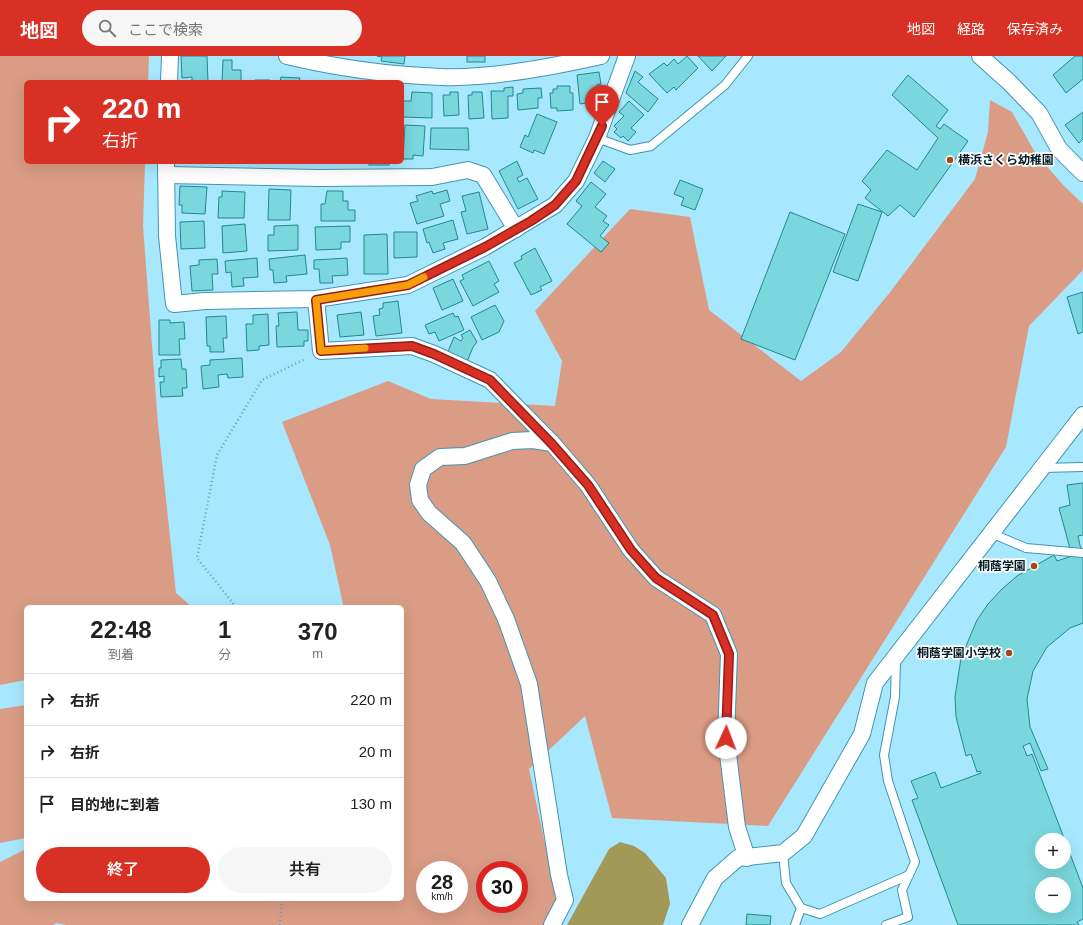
<!DOCTYPE html>
<html lang="ja">
<head>
<meta charset="utf-8">
<style>
	:root { --surface:#fff; --page:#f6f6f6; --text:#222; --muted:#767676; --line:#e0e0e0; --accent:#d93025 }
	body { margin:0; font-family:Helvetica,"Noto Sans JP",sans-serif; background:var(--page); color:var(--text); height:100vh; display:flex; flex-direction:column; font-size:15px; white-space:nowrap }
	* { box-sizing:border-box; margin:0 }
	p { font-size:13px; color:var(--muted) }
	.icon { flex:none; width:22px; height:22px; fill:none; stroke:currentColor; stroke-width:2; stroke-linecap:round; stroke-linejoin:round }
	.map { position:relative; flex:1; overflow:hidden }
	.sheet { position:absolute; left:24px; top:549px; width:380px; height:296px; display:flex; flex-direction:column; background:var(--surface); border-radius:6px; box-shadow:0 4px 16px #0002 }
	.sheet>* { flex:none }
	.guide { position:absolute; left:24px; top:24px; width:380px; height:84px; border-radius:6px; box-shadow:0 4px 16px #0002; background:#d93025; color:#fff; overflow:hidden }
	.fabs { position:absolute; left:1035px; top:777px; display:grid; gap:8px }
	.fabs a { display:grid; place-items:center; width:36px; height:36px; border-radius:50%; background:var(--surface); box-shadow:0 4px 16px #0002; font-size:20px }
	.speed { position:absolute; left:416px; top:805px; display:flex; gap:8px; font-size:20px; font-weight:700; text-align:center }
	.speed>* { display:grid; place-content:center; width:52px; height:52px; border-radius:50%; background:var(--surface); box-shadow:0 4px 16px #0002; line-height:1 }
	.speed small { font-size:10px; font-weight:400 }
	.speed .limit { border:6px solid #d22; background:#fff; color:#111 }
	.pin { position:absolute; display:grid; place-items:center; width:34px; height:34px; color:#fff; margin:-41px -17px; border-radius:50% 50% 50% 0; rotate:-45deg; box-shadow:0 0 4px #0007 }
	.pin .icon { rotate:45deg }
	.me { position:absolute; width:44px; margin:-22px; rotate:2deg; stroke-linejoin:round; filter:drop-shadow(0 0 3px #0008) }
	.turn { display:flex; align-items:center; gap:14px; height:84px; padding:0 12px; font-size:18px }
	.turn .icon { width:52px; height:52px; stroke-width:2.5 }
	.turn b { display:block; font-size:28px; line-height:34px }
	.eta { display:flex; justify-content:space-evenly; align-items:center; height:68px; text-align:center }
	.eta b { font-size:24px; font-weight:600; line-height:28px }
	.action { display:flex; gap:8px; margin-top:auto; padding:8px 12px }
	.action a { flex:1; height:46px; border-radius:24px; background:var(--accent); color:#fff; font-size:16px; font-weight:600; line-height:46px; text-align:center }
	.action a+a { background:var(--page); color:var(--text) }
	ul { padding:0; list-style:none }
	li { display:flex; align-items:center; gap:12px; height:52px; padding:0 12px; border-top:1px solid var(--line) }
	li div { flex:1 }
	li b { display:block; font-size:15px }
	li em { font-style:normal }
	header { display:flex; align-items:center; gap:24px; box-sizing:border-box; height:56px; padding:0 20px; background:var(--accent); color:#fff }
	header strong { font-size:19px }
	nav { display:flex; gap:22px; margin-inline-start:auto; font-size:14px }
	.search { width:280px; height:36px; background:var(--page); display:flex; align-items:center; gap:10px; box-sizing:border-box; padding:0 14px; border-radius:22px; color:var(--muted); font-size:15px }
	.map>svg:first-child { display:block }
</style>
</head>
<body>
<header>
<strong>地図</strong>
<div class="search"><svg class="icon" aria-label="search" viewBox="0 0 24 24"><circle cx="10" cy="10" r="6"/><path d="M15 15l6 6"/></svg>ここで検索</div>
<nav><a>地図</a><a>経路</a><a>保存済み</a></nav>
</header>
<div class="map">
<svg width="1083" height="869" viewBox="0 0 1083 869">
	<rect width="100%" height="100%" fill="#a8e8fe"/>
	<g fill="#da9c85" fill-rule="evenodd">
		<polygon points="0,0 149,0 148,26 26,26 26,106 145,106 143,170 158,368 176,537 192,551 26,551 26,624 0,629"/>
		<path d="M990 44 1012 56 1036 98 1064 130 1083 148V214L1029 270 1006 391 768 770 612 762 585 660 529 713 557 844 544 869H66L56 867 53 869H0V806L26 793V843H402V551H342L343 548 330 489 282 366 388 325 431 343 555 350 562 305 535 255 630 153 690 161 709 254 801 325 841 296 891 235 975 123 988 76ZM425 814H459V848H425ZM485 814H519V848H485Z"/>
		<polygon points="26,649 26,782 0,787 0,653"/>
	</g>
	<polygon fill="#a29958" points="620,786 634,790 645,797 666,822 670,848 663,869 567,869 609,793"/>
	<g fill="#7ad7dd" stroke="#23888f" fill-rule="evenodd">
		<polygon points="181,0 207,0 208,26 192,26 192,21 182,22"/>
		<polygon points="377,0 405,0 404,8 381,5 382,1"/>
		<rect x="467" y="0" width="18" height="6"/>
		<polygon points="687,0 698,12 676,34 674,31 667,37 649,18 664,7 667,10 674,3 678,8"/>
		<polygon points="698,0 726,0 712,15"/>
		<polygon points="1075,0 1083,0 1083,23 1066,37 1053,19"/>
		<polygon points="223,4 232,4 232,14 241,14 241,26 222,26"/>
		<polygon points="635,15 643,21 638,26 658,43 648,56 626,37"/>
		<polygon points="599,16 601,28 597,29 599,45 580,48 577,19"/>
		<polygon points="908,19 948,54 936,70 940,73 944,68 968,85 914,161 900,149 888,160 865,142 871,134 862,125 887,94 917,114 938,82 892,39"/>
		<polygon points="281,21 300,22 299,26 280,26"/>
		<polygon points="255,24 270,24 270,26 254,26"/>
		<polygon points="557,30 570,30 570,37 573,37 573,54 557,55 557,52 551,52 550,37 553,37 553,33 557,33"/>
		<polygon points="513,31 513,40 508,40 508,62 492,63 491,35 504,35 504,32"/>
		<polygon points="541,32 542,42 538,42 538,52 518,54 517,38 523,37 523,33"/>
		<polygon points="412,36 432,37 432,62 403,61 403,45 411,45"/>
		<polygon points="450,36 458,36 459,59 444,60 443,39 450,39"/>
		<polygon points="472,36 482,36 484,62 469,63 468,39 472,39"/>
		<polygon points="629,45 644,59 631,72 636,76 628,85 623,80 621,82 614,76 617,73 614,70 624,60 619,56"/>
		<polygon points="1083,56 1083,83 1079,87 1065,69"/>
		<polygon points="537,58 557,66 544,98 534,94 533,97 520,91 525,79 528,81"/>
		<polygon points="405,69 425,70 423,100 413,99 413,103 403,103"/>
		<polygon points="431,72 468,72 469,94 430,93"/>
		<polygon points="517,105 523,119 517,122 519,126 527,122 538,143 518,153 499,115"/>
		<polygon points="603,105 615,113 605,126 594,117"/>
		<rect x="369" y="106" width="20" height="3"/>
		<polygon points="680,124 703,133 695,154 681,149 684,142 674,138"/>
		<polygon points="591,126 606,138 595,151 607,160 603,165 609,169 600,180 609,187 601,196 567,168 582,150 576,145"/>
		<polygon points="180,130 207,131 205,158 182,157 182,149 179,149"/>
		<polygon points="269,133 291,134 290,164 268,164"/>
		<polygon points="447,134 450,145 440,148 444,160 417,168 410,147 418,145 416,140 432,135 433,138"/>
		<polygon points="222,135 245,136 244,162 218,162 219,141 222,141"/>
		<polygon points="327,135 343,135 343,145 348,145 348,154 355,154 355,165 321,165 321,148 325,148"/>
		<polygon points="479,136 488,173 467,178 461,156 466,155 462,140"/>
		<polygon points="858,148 882,156 858,225 833,216"/>
		<polygon points="790,156 845,178 795,304 741,283"/>
		<polygon points="453,164 458,183 443,187 445,193 433,197 429,186 427,187 423,173"/>
		<polygon points="204,165 205,192 181,193 180,166"/>
		<polygon points="245,168 247,195 223,197 222,170"/>
		<polygon points="298,169 298,194 268,195 268,179 274,179 274,170"/>
		<polygon points="350,170 350,186 341,186 341,193 316,194 315,171"/>
		<polygon points="394,176 417,176 417,201 394,202"/>
		<polygon points="387,178 388,218 364,218 364,179"/>
		<polygon points="535,192 552,225 540,231 542,234 531,239 514,207 522,203 521,200"/>
		<polygon points="305,199 307,218 286,220 287,226 274,227 273,214 270,214 269,203"/>
		<polygon points="257,202 258,221 243,222 244,230 232,231 231,216 226,217 225,205"/>
		<polygon points="347,202 348,219 332,220 333,227 320,227 319,213 314,213 314,204"/>
		<polygon points="217,203 218,218 212,218 213,234 192,235 190,210 199,209 199,204"/>
		<polygon points="489,205 499,225 494,228 499,236 473,250 460,225 464,223 462,219"/>
		<polygon points="453,223 463,245 442,254 433,232"/>
		<polygon points="1083,236 1083,276 1078,278 1067,241"/>
		<polygon points="398,245 402,277 376,280 373,260 380,259 379,253 383,252 383,247"/>
		<polygon points="495,249 504,265 499,276 482,284 471,261"/>
		<polygon points="297,256 298,274 308,274 308,285 304,285 304,290 277,291 276,270 279,270 278,257"/>
		<polygon points="361,256 364,279 340,281 337,259"/>
		<polygon points="453,257 455,261 458,260 464,274 439,285 435,276 429,278 425,269"/>
		<polygon points="268,258 269,289 259,290 259,294 247,295 246,268 253,268 253,259"/>
		<polygon points="226,260 227,282 223,282 224,296 210,296 210,290 207,290 206,261"/>
		<polygon points="159,264 170,264 170,267 184,266 185,283 179,283 180,299 159,299"/>
		<polygon points="470,274 477,286 473,291 467,306 447,298 454,281 461,285 463,282 461,279"/>
		<polygon points="242,302 243,321 228,322 227,318 218,319 219,331 203,333 201,310 210,309 210,304"/>
		<polygon points="181,303 182,313 186,313 187,332 182,332 183,340 161,341 160,326 164,326 164,320 159,321 159,312 161,312 161,304"/>
		<path d="M1083 427V479L1078 480 1083 503V567L1070 572 1047 591 1033 615 1027 643 1030 671 1048 713 1041 715 1030 687 1023 690 1027 700 1032 698 1083 832V863L1077 866 1079 869H958L912 744 918 742 911 725 935 716 941 732 981 717 980 715 977 716 971 698 966 700 956 661 955 641 961 602 977 564 988 548 1002 533 1017 520 1054 499 1057 505 1072 500 1059 452 1070 449 1067 429ZM1042 784H1064V806H1042ZM1042 828H1064V850H1042Z"/>
		<polygon points="747,858 771,860 770,869 746,869"/>
	</g>
	<g fill="none" stroke-linecap="round" stroke-linejoin="round">
		<g stroke="#4295af" stroke-width="10">
			<g id="service">
				<polyline points="597,82 630,94 651,90 725,29 748,0"/>
				<polyline points="1042,412 1083,411"/>
				<polyline points="991,477 1026,492 1083,497"/>
				<polyline points="783,797 786,827 801,852 820,858 909,819"/>
				<polyline points="795,869 801,852"/>
				<polyline points="886,869 908,861 902,834 915,806 888,725 884,699 895,641 896,604"/>
			</g>
		</g>
		<g stroke="#4295af" stroke-width="18">
			<g id="minor">
				<path d="M287 0C337 12 389 19 441 21 490 23 552 11 601 0"/>
				<polyline points="980,0 1009,26 1039,57 1059,93 1083,117"/>
				<polyline points="169,26 170,0"/>
				<polyline points="166,106 167,180 174,248 205,245 316,243 408,229 485,191 555,149 576,125 597,82 627,0"/>
				<polyline points="166,119 319,122 432,121 468,114 483,119 516,173"/>
				<polyline points="316,243 321,295 412,290 434,298 490,324 552,387"/>
				<polyline points="552,869 565,844 559,819 529,628 506,563 488,525 463,487 429,457 420,444 418,429 423,413 440,401 465,400 512,385 533,384 552,387 588,429 631,494 656,522 713,559 729,598 726,682 737,771 747,802"/>
				<polyline points="690,869 715,822 738,802 783,797 804,780 862,678 875,627 1083,359"/>
			</g>
		</g>
		<g stroke="#6fa1b3" stroke-width="2.5" stroke-dasharray="1 3" stroke-linecap="butt">
			<polyline points="236,551 197,502 217,399 262,324 305,303"/>
			<polyline points="280,869 282,843"/>
		</g>
		<use href="#service" stroke="#fff" stroke-width="8"/>
		<use href="#minor" stroke="#fff" stroke-width="16"/>
	</g>
	<g fill="none" stroke-linecap="round" stroke-linejoin="round">
		<g stroke="#8d1f18" stroke-width="10">
			<polyline id="route" points="602,70 576,125 555,149 531,165 485,191 408,229 316,244 321,295 412,290 434,298 490,324 552,388 588,429 631,494 656,522 713,559 729,598 726,682"/>
		</g>
		<use href="#route" stroke="#d93025" stroke-width="7"/>
		<polyline stroke="#f59e0b" stroke-width="7" points="365,292 321,295 316,244 408,229 424,221"/>
	</g>
	<g fill="#aa4517" stroke="#fefefe" stroke-width="1.5">
		<circle cx="950" cy="104" r="4"/>
		<circle cx="1034" cy="510" r="4"/>
		<circle cx="1009" cy="597" r="4"/>
	</g>
	<g text-anchor="middle" stroke-width="3.5" stroke-linejoin="round" paint-order="stroke">
		<g font-size="12" font-weight="bold" fill="#031c25" stroke="#fefefe" text-anchor="end">
			<text x="958" y="108" text-anchor="start">横浜さくら幼稚園</text>
			<text x="1026" y="514">桐蔭学園</text>
			<text x="1001" y="601">桐蔭学園小学校</text>
		</g>
	</g>
</svg>
<div class="fabs">
<a>+</a>
<a>−</a>
</div>
<div class="speed"><div>28<small>km/h</small></div><div class="limit">30</div></div>
<div class="pin" style="left:602px;top:70px;background:#d93025"><svg class="icon" aria-label="arrive" viewBox="0 0 24 24"><path d="M6 21V4h12l-3 4 3 4H6"/></svg></div>
<svg class="me" style="left:726px;top:682px" viewBox="-20 -20 40 40"><circle r="19" fill="#fff"/><path d="M0-13L10 11 0 6-10 11z" fill="#d93025"/></svg>
<div class="guide">
<div class="turn"><svg class="icon" aria-label="right" viewBox="0 0 24 24"><path d="M7 20v-9h11M14 6l5 5-5 5"/></svg><div><b>220 m</b>右折</div></div>
</div>
<section class="sheet">
<div class="eta">
<div><b>22:48</b><p>到着</p></div>
<div><b>1</b><p>分</p></div>
<div><b>370</b><p>m</p></div>
</div>
<ul>
<li><svg class="icon" aria-label="right" viewBox="0 0 24 24"><path d="M7 20v-9h11M14 6l5 5-5 5"/></svg><div><b>右折</b></div><em>220 m</em></li>
<li><svg class="icon" aria-label="right" viewBox="0 0 24 24"><path d="M7 20v-9h11M14 6l5 5-5 5"/></svg><div><b>右折</b></div><em>20 m</em></li>
<li><svg class="icon" aria-label="arrive" viewBox="0 0 24 24"><path d="M6 21V4h12l-3 4 3 4H6"/></svg><div><b>目的地に到着</b></div><em>130 m</em></li>
</ul>
<div class="action"><a>終了</a><a>共有</a></div>
</section>
</div>
</body>
</html>
